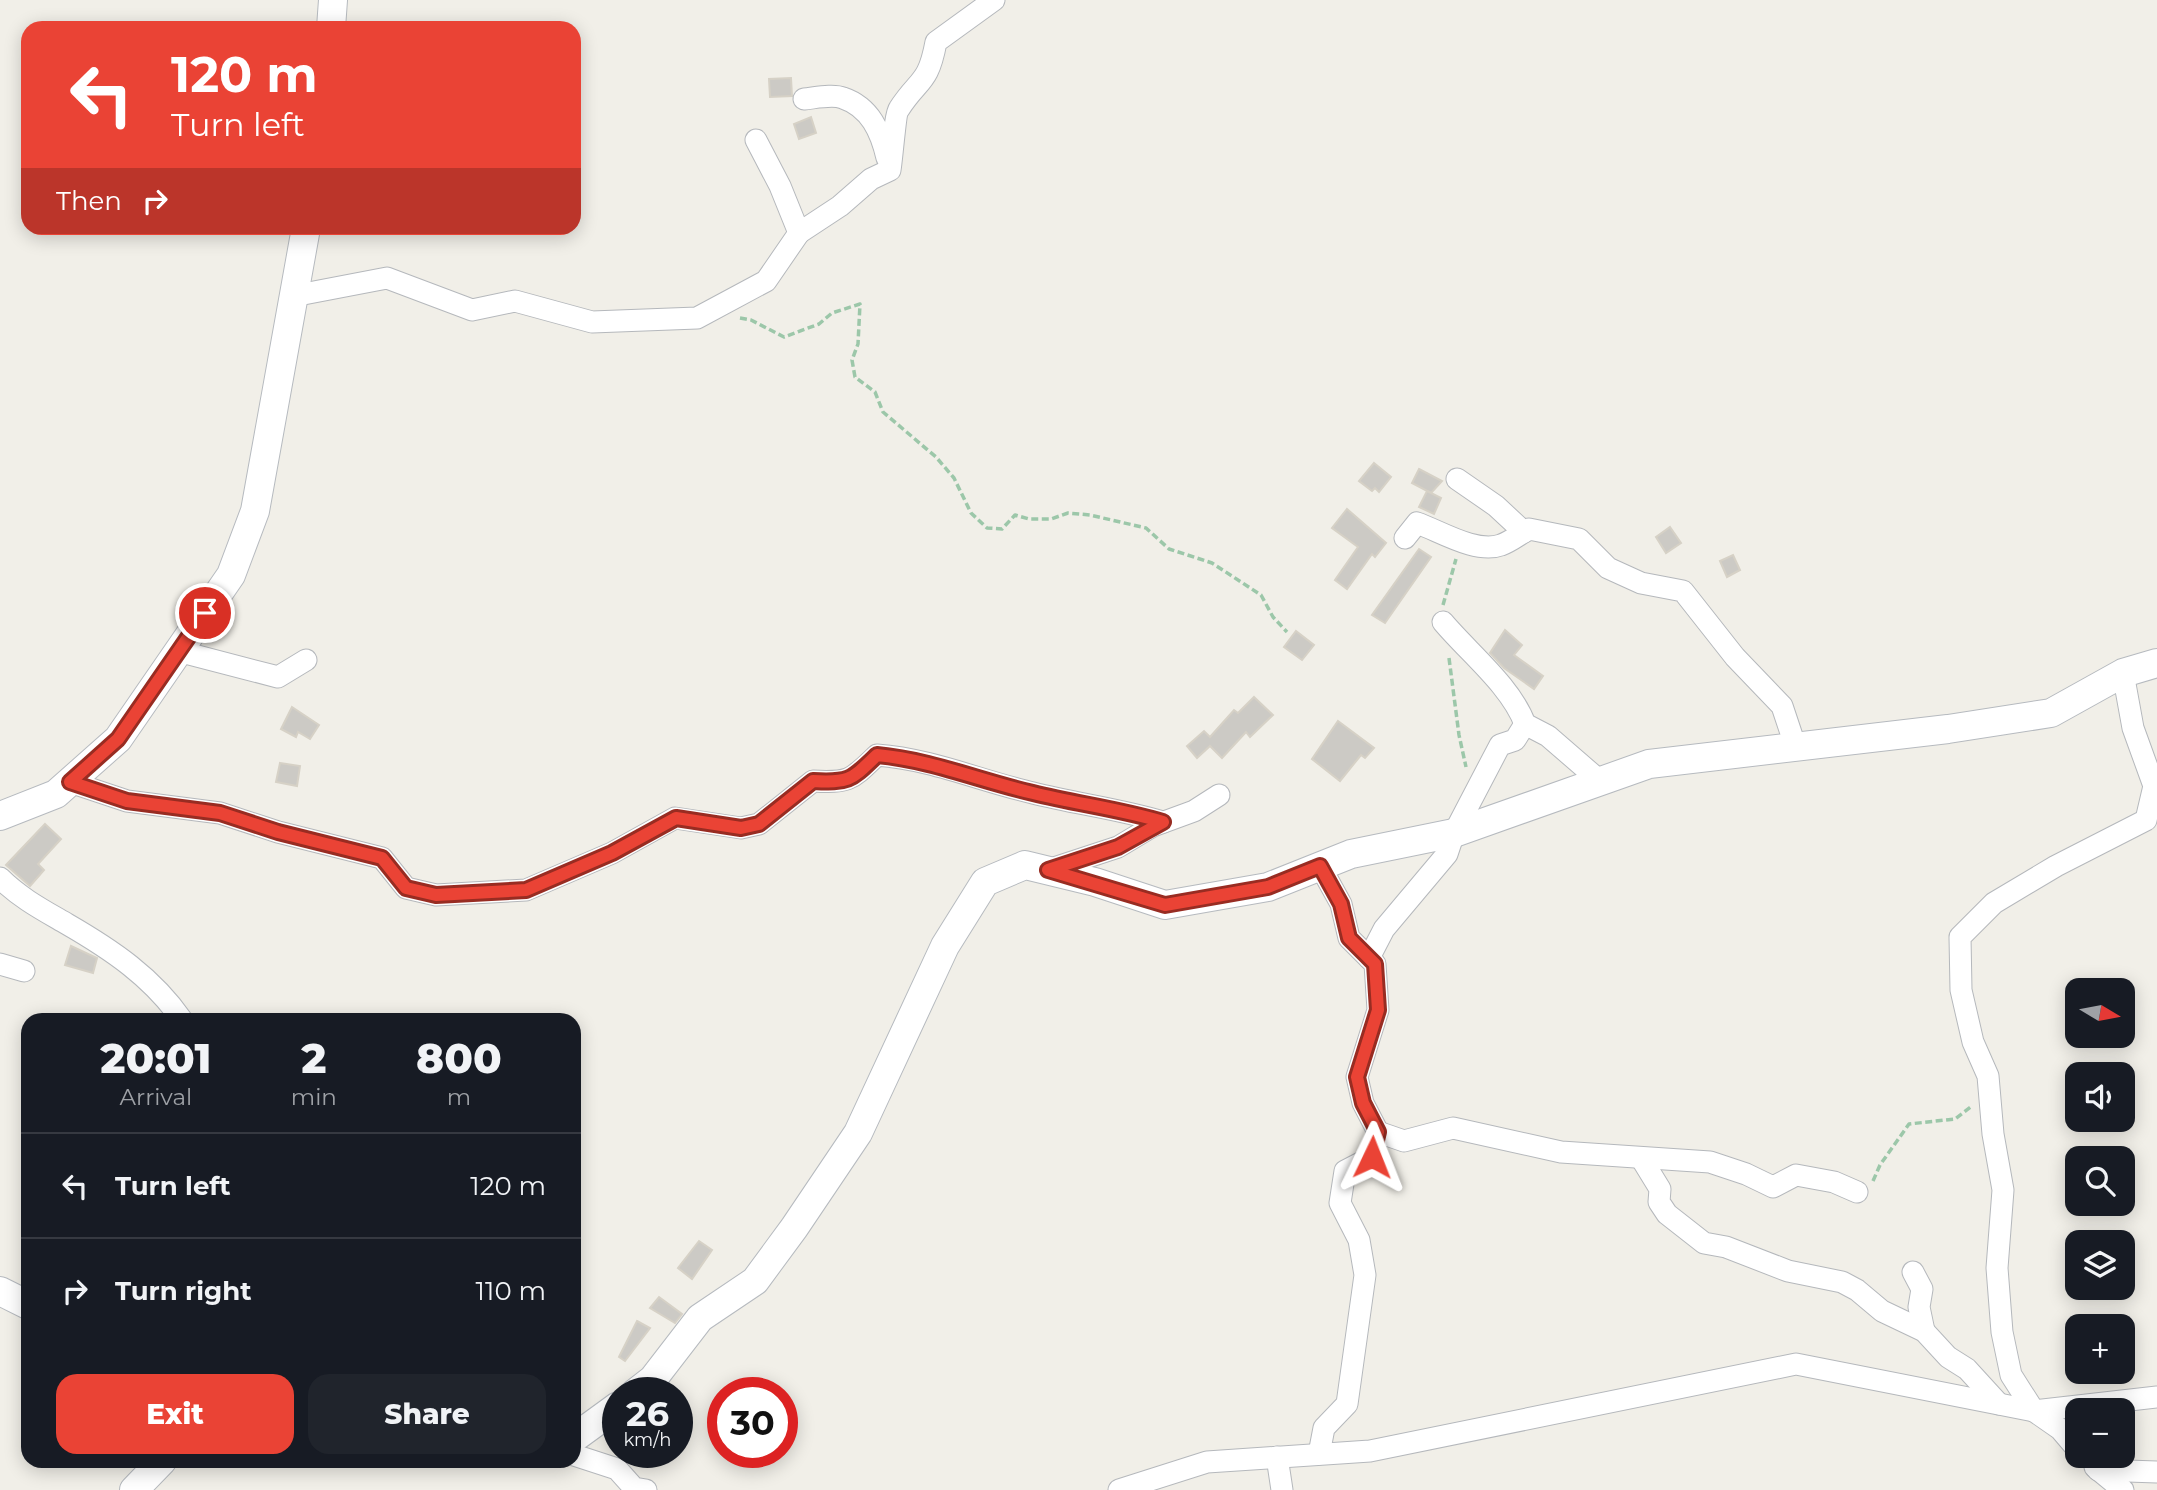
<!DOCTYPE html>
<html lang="en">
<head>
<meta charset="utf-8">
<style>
	:root { --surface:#171b24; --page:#20242c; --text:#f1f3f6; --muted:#9ea1a6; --line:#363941; --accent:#ea4335 }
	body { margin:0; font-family:Montserrat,sans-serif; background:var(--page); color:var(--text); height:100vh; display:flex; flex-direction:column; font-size:26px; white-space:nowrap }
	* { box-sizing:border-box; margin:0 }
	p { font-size:23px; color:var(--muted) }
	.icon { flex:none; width:38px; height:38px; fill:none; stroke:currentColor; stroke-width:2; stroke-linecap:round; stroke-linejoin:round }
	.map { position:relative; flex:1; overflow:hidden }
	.sheet { position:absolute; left:21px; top:1013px; width:560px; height:455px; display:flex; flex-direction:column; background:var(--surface); border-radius:21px; box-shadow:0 4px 18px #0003 }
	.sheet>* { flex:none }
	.hud { position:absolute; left:21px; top:21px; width:560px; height:214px; border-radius:21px; box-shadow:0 4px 18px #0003; background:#ea4335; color:#fff; overflow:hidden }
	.needle { width:46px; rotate:100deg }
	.buttons { position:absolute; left:2065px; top:978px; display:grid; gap:14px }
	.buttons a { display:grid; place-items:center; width:70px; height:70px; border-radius:14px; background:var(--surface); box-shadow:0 4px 18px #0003; font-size:35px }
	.speed { position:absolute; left:602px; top:1377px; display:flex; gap:14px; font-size:35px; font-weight:700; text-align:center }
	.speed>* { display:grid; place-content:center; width:91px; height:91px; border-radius:50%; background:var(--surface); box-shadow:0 4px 18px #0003; line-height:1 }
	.speed small { font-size:18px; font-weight:400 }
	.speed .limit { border:10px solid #d22; background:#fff; color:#111 }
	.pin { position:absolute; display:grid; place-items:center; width:60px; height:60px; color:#fff; margin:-30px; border:4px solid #fff; border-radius:50%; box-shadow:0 2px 7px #0007 }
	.me { position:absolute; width:77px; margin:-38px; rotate:2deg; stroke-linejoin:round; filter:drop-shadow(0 0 5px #0008) }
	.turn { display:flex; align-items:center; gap:24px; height:147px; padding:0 35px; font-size:32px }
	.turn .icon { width:91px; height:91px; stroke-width:2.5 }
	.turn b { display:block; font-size:49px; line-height:60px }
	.then { display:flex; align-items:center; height:66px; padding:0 35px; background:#0003; gap:14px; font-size:26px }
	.eta { display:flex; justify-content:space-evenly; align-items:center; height:119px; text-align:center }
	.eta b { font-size:42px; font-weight:800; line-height:49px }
	.cta { display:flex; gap:14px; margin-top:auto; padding:14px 35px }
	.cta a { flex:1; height:80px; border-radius:21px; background:var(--accent); color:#fff; font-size:28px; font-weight:800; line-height:80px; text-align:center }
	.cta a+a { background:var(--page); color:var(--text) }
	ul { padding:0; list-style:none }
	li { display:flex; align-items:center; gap:21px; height:105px; padding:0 35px; border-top:2px solid var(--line) }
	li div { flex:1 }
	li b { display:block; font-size:26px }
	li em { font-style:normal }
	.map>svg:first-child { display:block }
</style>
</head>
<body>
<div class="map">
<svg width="2157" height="1490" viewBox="0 0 2157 1490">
	<rect width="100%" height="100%" fill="#f1efe8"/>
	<g fill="#cccac5" stroke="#d6d1c6" stroke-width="2">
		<polygon points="791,78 792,96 770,97 769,79"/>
		<polygon points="811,117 816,133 799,139 794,124"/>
		<polygon points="1374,463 1391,477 1379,492 1375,488 1372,491 1359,481"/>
		<polygon points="1419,469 1442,481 1431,493 1412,483"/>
		<polygon points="1427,491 1441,498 1434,514 1419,507"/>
		<polygon points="1347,509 1386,543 1375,557 1372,554 1347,589 1335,580 1358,547 1332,528"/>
		<polygon points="1670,527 1681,543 1666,553 1656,537"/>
		<polygon points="1419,549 1431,557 1385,623 1372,615"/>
		<polygon points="1733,555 1740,570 1727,577 1720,561"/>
		<polygon points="1505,630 1522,645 1514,655 1543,676 1534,689 1504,668 1490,653"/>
		<polygon points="1296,631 1314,645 1302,660 1284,647"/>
		<polygon points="1254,697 1273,715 1250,737 1246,732 1222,758 1210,746 1197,758 1187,746 1204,731 1210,737 1234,710 1238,713"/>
		<polygon points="292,707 319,725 310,739 298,732 296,737 281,729"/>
		<polygon points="1338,721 1374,748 1365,758 1361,755 1340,781 1312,759"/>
		<polygon points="280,763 300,766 297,786 276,782"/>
		<polygon points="45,824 61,839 38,864 44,870 30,886 6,865"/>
		<polygon points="71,946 97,958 93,973 65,965"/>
		<polygon points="699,1241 712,1250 692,1279 678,1268"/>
		<polygon points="659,1297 682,1314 675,1323 650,1308"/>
		<polygon points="637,1321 650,1328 625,1361 619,1357"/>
	</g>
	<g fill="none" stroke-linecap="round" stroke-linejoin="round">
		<g stroke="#b5b8bc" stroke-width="23">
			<g id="street">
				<path d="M804 99C815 98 833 94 843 98 870 107 881 132 887 158"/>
				<path d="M799 233 840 206 871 179 890 170C892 159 895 114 899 109 919 78 928 85 936 42L994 0"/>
				<polyline points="293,296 387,278 472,310 515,301 592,322 697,318 766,281 799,233 780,186 756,140"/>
				<polyline points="1457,479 1496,506 1524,532"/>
				<path d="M1405 538 1417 523C1440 531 1476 554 1501 545 1510 542 1520 534 1529 529L1579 539 1608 568 1641 583 1683 591 1735 657 1782 706 1796 748"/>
				<path d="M1443 622C1469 653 1511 686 1525 724L1548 736 1600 781"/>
				<polyline points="178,651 278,677 306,660"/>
				<path d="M70 782 127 801 220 813 278 832 382 858 406 888 436 895 526 890 612 853 675 818 741 828 759 824 813 781C850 783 851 780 877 755 931 759 981 781 1033 793 1077 804 1120 809 1163 822"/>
				<polyline points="1048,870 1118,847 1153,826 1194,811 1219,795"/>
				<path d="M0 878C20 898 43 910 67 924 112 950 152 977 182 1020"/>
				<polyline points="1369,958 1384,929 1447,854 1454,833 1500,745 1515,740 1525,724"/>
				<polyline points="0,964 24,971"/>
				<polyline points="1378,1132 1404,1141 1453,1128 1561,1152 1710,1162 1746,1174 1773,1187 1796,1175 1834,1182 1857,1192"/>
				<polyline points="1641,1158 1660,1189 1659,1202 1667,1214 1704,1243 1726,1247 1788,1271 1842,1282 1857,1290 1882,1311 1924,1331 1948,1357 1967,1369 1999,1404"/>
				<polyline points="1913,1272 1922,1289 1919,1307 1924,1331"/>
				<polyline points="2077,1449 2060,1429 2034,1411 2011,1375 2002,1332 1997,1268 2003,1190 1993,1134 1988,1076 1973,1042 1961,990 1960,937 1994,903 2056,866 2146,820 2154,786 2133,728 2123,673"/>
				<polyline points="1319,1454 1324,1428 1347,1404 1365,1275 1359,1240 1340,1203 1345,1171 1372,1157 1378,1132 1363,1103 1357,1077 1378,1010 1375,964 1349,938 1341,904 1320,866"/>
				<polyline points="574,1455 617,1469 634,1488 646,1490"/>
				<polyline points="1277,1457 1282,1490"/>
				<polyline points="2095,1467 2123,1490"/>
				<polyline points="2098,1470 2157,1472"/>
				<polyline points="1119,1490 1207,1462 1370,1451 1796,1364 2034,1411 2157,1397"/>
			</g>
		</g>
		<g stroke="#b6babf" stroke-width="30">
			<g id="secondary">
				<polyline points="331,28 333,0"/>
				<polyline points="0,816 56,794 118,739 231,575 255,511 306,228"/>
				<polyline points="0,1291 28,1305"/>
				<polyline points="635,1393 653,1379 700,1318 755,1281 794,1228 858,1133 945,946 985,882 1025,865 1095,882 1165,905 1268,887 1351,854 1454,833 1649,764 1948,729 2051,713 2123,673 2157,663"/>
				<polyline points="574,1438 618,1406"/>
				<polyline points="134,1490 162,1461"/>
			</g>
		</g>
		<g stroke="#9cc7a9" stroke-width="3.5" stroke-dasharray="7 3.5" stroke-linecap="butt">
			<polyline points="740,318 751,320 784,337 819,324 832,313 860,304 858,344 852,360 855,377 875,392 883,412 936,457 954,478 971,513 987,528 1002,529 1015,515 1029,519 1051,519 1068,513 1090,515 1146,528 1169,549 1212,563 1261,595 1273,617 1287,632"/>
			<polyline points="1443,605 1456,559"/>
			<polyline points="1449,658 1459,735 1466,767"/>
			<polyline points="1873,1181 1880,1165 1909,1124 1955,1119 1972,1106"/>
		</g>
		<use href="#street" stroke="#fff" stroke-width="21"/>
		<use href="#secondary" stroke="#fff" stroke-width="28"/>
	</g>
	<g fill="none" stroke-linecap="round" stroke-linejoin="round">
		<g stroke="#982c22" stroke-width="18">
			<path id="route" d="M205 613 118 739 70 782 127 801 220 813 278 832 382 858 406 888 436 895 526 890 612 853 676 818 741 828 759 824 813 781C850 783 851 780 877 755 931 760 981 781 1033 793 1077 804 1120 809 1163 822L1118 847 1048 870 1165 905 1268 887 1320 866 1341 904 1349 938 1375 964 1378 1010 1357 1077 1363 1103 1378 1132 1372 1157"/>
		</g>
		<use href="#route" stroke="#ea4335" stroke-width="12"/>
	</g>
</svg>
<div class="buttons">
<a><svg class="needle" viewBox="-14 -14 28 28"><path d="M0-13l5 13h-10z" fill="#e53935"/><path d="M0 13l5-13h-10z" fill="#9ea1a6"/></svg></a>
<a><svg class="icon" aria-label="sound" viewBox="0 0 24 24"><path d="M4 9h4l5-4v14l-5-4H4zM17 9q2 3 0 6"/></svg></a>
<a><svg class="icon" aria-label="search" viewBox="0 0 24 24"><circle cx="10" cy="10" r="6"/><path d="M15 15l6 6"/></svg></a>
<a><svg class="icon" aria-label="layers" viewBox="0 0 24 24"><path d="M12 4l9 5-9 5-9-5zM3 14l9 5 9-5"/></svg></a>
<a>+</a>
<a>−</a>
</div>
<div class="speed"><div>26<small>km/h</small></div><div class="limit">30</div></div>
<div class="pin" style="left:205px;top:613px;background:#d93025"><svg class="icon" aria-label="arrive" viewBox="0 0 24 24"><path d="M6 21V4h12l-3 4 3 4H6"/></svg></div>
<svg class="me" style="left:1372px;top:1157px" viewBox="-20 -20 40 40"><path d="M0-17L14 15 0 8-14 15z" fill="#ea4335" stroke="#fff" stroke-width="4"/></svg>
<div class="hud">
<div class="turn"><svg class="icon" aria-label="left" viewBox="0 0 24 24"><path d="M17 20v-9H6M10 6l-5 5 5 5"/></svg><div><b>120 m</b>Turn left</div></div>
<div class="then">Then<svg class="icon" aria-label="right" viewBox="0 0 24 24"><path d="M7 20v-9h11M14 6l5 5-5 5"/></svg></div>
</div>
<section class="sheet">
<div class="eta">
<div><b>20:01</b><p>Arrival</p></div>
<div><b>2</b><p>min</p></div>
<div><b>800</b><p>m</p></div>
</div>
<ul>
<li><svg class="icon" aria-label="left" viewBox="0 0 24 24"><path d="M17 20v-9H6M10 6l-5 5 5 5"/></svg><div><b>Turn left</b></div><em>120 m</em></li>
<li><svg class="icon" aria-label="right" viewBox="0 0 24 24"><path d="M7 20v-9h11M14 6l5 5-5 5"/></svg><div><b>Turn right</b></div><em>110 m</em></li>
</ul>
<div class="cta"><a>Exit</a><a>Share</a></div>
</section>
</div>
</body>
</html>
